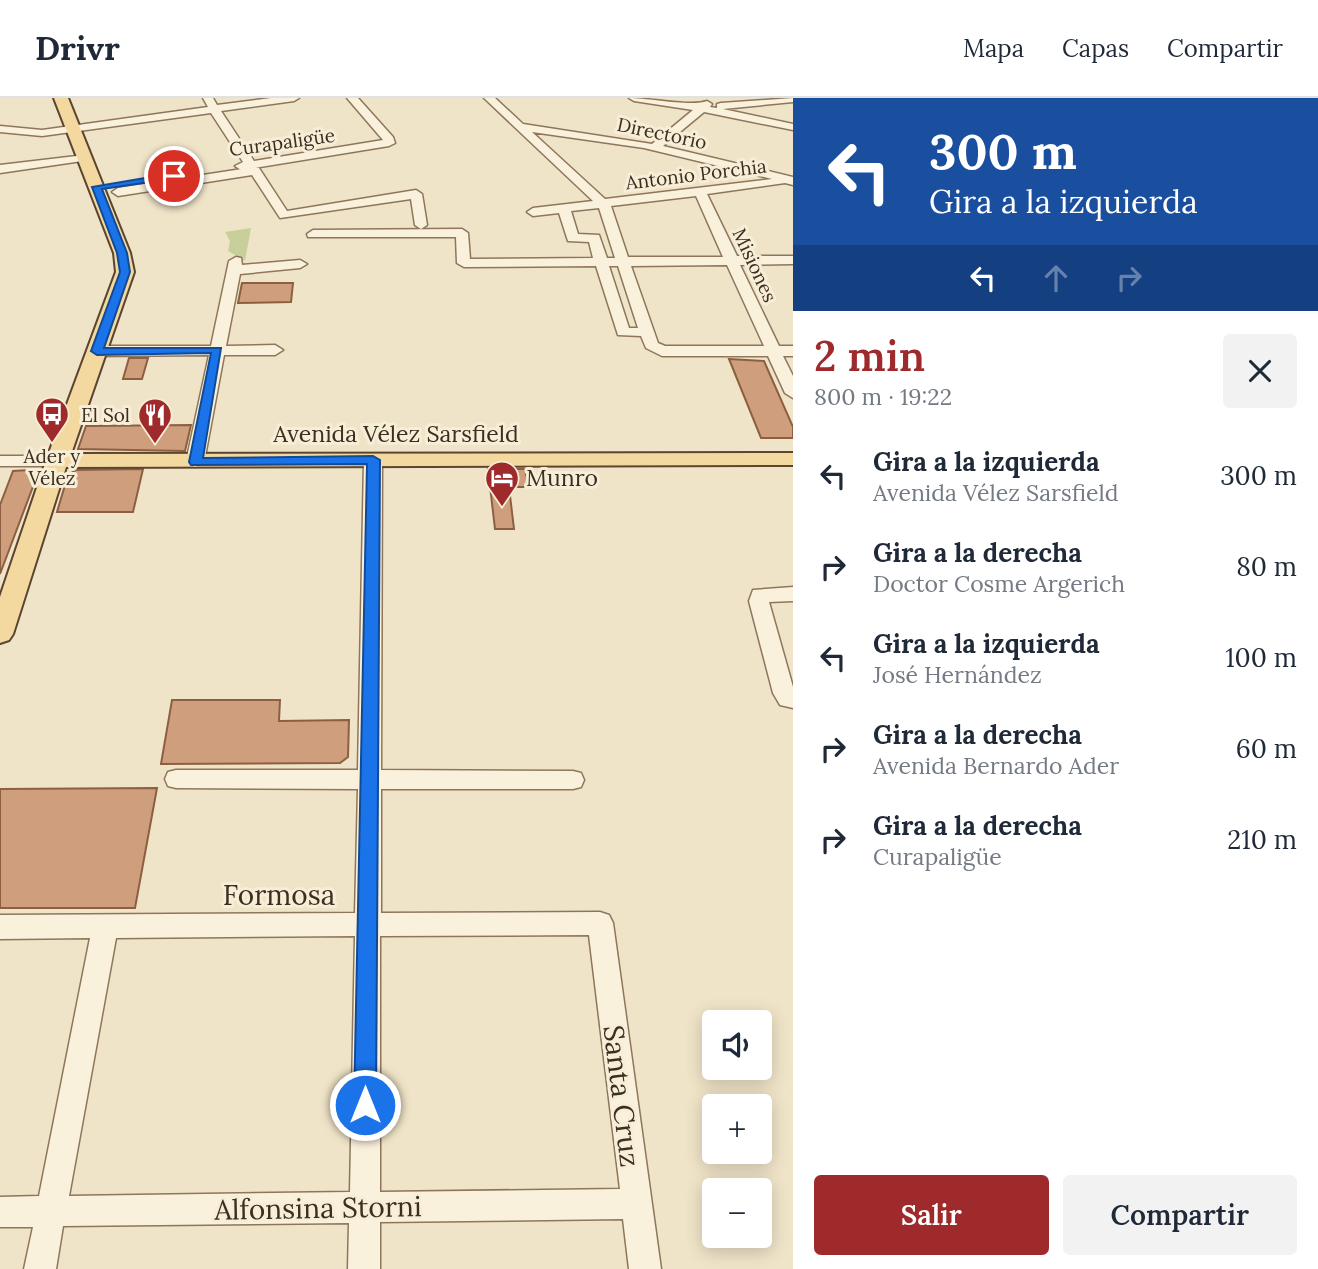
<!DOCTYPE html>
<html lang="es">
<head>
<meta charset="utf-8">
<style>
	:root { --surface:#fff; --page:#f2f2f3; --text:#1f2937; --muted:#747a83; --line:#e0e1e3; --accent:#9e2a2b }
	body { margin:0; font-family:Lora,serif; background:var(--page); color:var(--text); height:100vh; display:flex; flex-direction:column; font-size:26px; white-space:nowrap }
	* { box-sizing:border-box; margin:0 }
	p { font-size:23px; color:var(--muted) }
	.icon { flex:none; width:38px; height:38px; fill:none; stroke:currentColor; stroke-width:2; stroke-linecap:round; stroke-linejoin:round }
	.map { position:relative; flex:1; overflow:hidden }
	.drawer { display:flex; flex-direction:column; background:var(--surface); width:525px }
	.drawer>* { flex:none }
	.hud { background:#1a4fa0; color:#fff; overflow:hidden }
	.fabs { position:absolute; left:702px; top:912px; display:grid; gap:14px }
	.fabs a { display:grid; place-items:center; width:70px; height:70px; border-radius:7px; background:var(--surface); box-shadow:0 4px 18px #0003; font-size:35px }
	.pin { position:absolute; display:grid; place-items:center; width:60px; height:60px; color:#fff; margin:-30px; border:4px solid #fff; border-radius:50%; box-shadow:0 2px 7px #0007 }
	.me { position:absolute; width:77px; margin:-38px; rotate:0deg; stroke-linejoin:round; filter:drop-shadow(0 0 5px #0008) }
	.turn { display:flex; align-items:center; gap:24px; height:147px; padding:0 21px; font-size:32px }
	.turn .icon { width:91px; height:91px; stroke-width:2.5 }
	.turn b { display:block; font-size:49px; line-height:60px }
	.lanes { display:flex; align-items:center; height:66px; padding:0 21px; background:#0003; justify-content:center; gap:35px; direction:ltr }
	.lanes .off { opacity:.35 }
	.round { display:grid; place-items:center; flex:none; width:74px; height:74px; border-radius:7px; background:var(--page) }
	.overview { display:flex; align-items:center; justify-content:space-between; height:119px; padding:0 21px }
	h1 { font-size:42px; font-weight:600; line-height:52px; color:var(--accent) }
	.button { display:flex; gap:14px; margin-top:auto; padding:14px 21px }
	.button a { flex:1; height:80px; border-radius:7px; background:var(--accent); color:#fff; font-size:28px; font-weight:600; line-height:80px; text-align:center }
	.button a+a { background:var(--page); color:var(--text) }
	ul { padding:0; list-style:none }
	li { display:flex; align-items:center; gap:21px; height:91px; padding:0 21px }
	li div { flex:1 }
	li b { display:block; font-size:26px }
	li em { font-style:normal }
	header { display:flex; align-items:center; gap:42px; box-sizing:border-box; height:98px; padding:0 35px; background:var(--surface); border-bottom:2px solid var(--line) }
	header strong { font-size:33px }
	nav { display:flex; gap:38px; margin-inline-start:auto; font-size:24px }
	main { display:flex; flex:1; min-height:0 }
	.map>svg:first-child { display:block }
</style>
</head>
<body>
<header>
<strong>Drivr</strong>
<nav><a>Mapa</a><a>Capas</a><a>Compartir</a></nav>
</header>
<main>
<div class="map">
<svg width="793" height="1171" viewBox="0 0 793 1171">
	<rect width="100%" height="100%" fill="#f0e4c8"/>
	<polygon fill="#c9cf9b" points="251,130 245,163 228,153 230,143 225,134"/>
	<g fill="#cf9f7d" stroke="#8d5f41" stroke-width="2">
		<polygon points="242,185 293,185 291,204 238,205"/>
		<polygon points="129,260 148,260 142,281 123,281"/>
		<polygon points="729,261 764,263 793,329 793,340 761,340"/>
		<polygon points="191,327 185,353 78,351 86,328"/>
		<polygon points="143,371 133,414 57,414 68,377 76,372"/>
		<polygon points="488,371 525,371 528,389 509,389 514,431 495,431"/>
		<polygon points="30,372 37,378 0,476 0,407 13,373"/>
		<polygon points="172,602 280,602 279,623 349,622 348,659 340,665 161,666"/>
		<polygon points="157,690 135,810 0,810 0,691"/>
	</g>
	<g fill="none" stroke-linecap="round" stroke-linejoin="round">
		<g stroke="#8d765c" stroke-width="3">
			<g id="minor">
				<polygon points="203,0 213,0 217,7 271,0 299,0 294,3 221,13 254,63 383,42 347,0 358,0 393,39 395,45 389,48 241,72 235,68 243,64 211,15 42,38 0,34 0,28 42,32 208,9"/>
				<path d="M484 0H495L523 26 652 46 693 12 634 3 629 0C649 0 692 9 707 3L712 6 710 9 717 10V6L721 5 793 0V4L723 11 793 26V32L704 14 663 48 793 79V87L785 85 707 96 737 158H793V166L740 167 779 248H793V258H783L793 278V300L785 295 768 258H662L646 250 641 238 618 237 596 168 464 169 457 165 456 139H308L307 136 313 132 462 131 468 135 470 161 593 160 589 144 568 143 559 115 533 118 527 114 533 110 593 103ZM532 34 644 50 772 81 605 101ZM696 98 723 159H628L611 108ZM599 110 615 160H607L599 137 578 136 571 113ZM727 167 764 248H665L658 245 631 168ZM609 168H618L638 230H629Z"/>
				<polygon points="85,57 89,58 89,62 0,75 0,67"/>
				<polygon points="255,69 259,70 287,113 416,92 422,96 427,127 421,131 415,127 411,101 280,120 252,77 118,98 112,94 118,90"/>
				<polygon points="236,159 241,160 242,167 300,162 307,166 300,170 240,176 226,248 275,247 283,252 275,257 224,257 204,364 195,369 186,364 209,257 97,258 89,253 97,248 211,248 229,163"/>
				<path d="M373 357 382 362 381 672 573 673 581 675 584 682 581 689 573 691H381V815L600 814 609 817 613 825 661 1171H629L623 1121 380 1124V1171H348L349 1125 63 1128 56 1171H24L33 1129H0V1099L39 1098 90 840 0 841V817L355 815 358 691 176 690 168 688 165 681 168 674 176 672H358L364 362ZM589 837 620 1091 380 1094V838ZM355 838 350 1094 69 1098 116 840Z"/>
				<polygon points="0,358 57,358 66,363 57,368 0,368"/>
				<polygon points="793,489 793,503 769,504 793,589 793,610 780,607 773,595 749,503 753,492"/>
			</g>
		</g>
		<g stroke="#5b4430" stroke-width="4">
			<polygon id="major" points="54,0 68,0 130,155 134,174 71,356 793,355 793,367 66,369 13,536 9,542 0,545 0,499 46,363 116,174 114,155"/>
		</g>
		<use href="#minor" fill="#faf1dc" fill-rule="evenodd"/>
		<use href="#major" fill="#f3d9a0" fill-rule="evenodd"/>
	</g>
	<polygon fill="#1a73e8" stroke="#114b97" stroke-width="2" points="174,75 178,78 177,80 102,91 127,155 130,174 104,250 221,250 203,360 373,358 380,362 376,1007 373,1015 365,1018 357,1015 354,1007 367,366 191,367 189,364 211,255 97,257 91,253 120,174 117,155 92,89"/>
	<defs>
		<g id="bus-pin" transform="scale(1.75)"><path d="M0 17L-7.5 6A9.5 9.5 0 1 1 7.5 6Z" fill="#9e2a2b" stroke="#f7eed8"/><path d="M-5-6H5V4H4V6H2V4H-2V6H-4V4H-5ZM-3.5-4V0h7V-4ZM-3.5 1.2v1.5H-2V1.2ZM2 1.2v1.5H3.5V1.2Z" fill="#fff"/></g>
		<g id="restaurant-pin" transform="scale(1.75)"><path d="M0 17L-7.5 6A9.5 9.5 0 1 1 7.5 6Z" fill="#9e2a2b" stroke="#f7eed8"/><path d="M-5-6h1v4h1v-4h1v4h1v-4h1v5L-1.5 .5V6h-2V.5L-5-1ZM5-6V6H3V1.5H1.5Q1.5-4 5-6Z" fill="#fff"/></g>
		<g id="hotel-pin" transform="scale(1.75)"><path d="M0 17L-7.5 6A9.5 9.5 0 1 1 7.5 6Z" fill="#9e2a2b" stroke="#f7eed8"/><path d="M-6-4.5h1.5V1H6V5H4.5V3h-9V5H-6ZM-4 0a1.8 1.8 0 1 1 3.6 0ZM.5 0V-2.5h3Q6-2.5 6 0Z" fill="#fff"/></g>
	</defs>
	<g fill-rule="evenodd">
		<use href="#bus-pin" x="52" y="316"/>
		<use href="#restaurant-pin" x="155" y="317"/>
		<use href="#hotel-pin" x="502" y="380"/>
	</g>
	<g text-anchor="middle" stroke-width="6" stroke-linejoin="round" paint-order="stroke">
		<g font-size="19" fill="#3d2e20" stroke="#f7eed8">
			<text transform="translate(662 35) rotate(12)" y="7">Directorio</text>
			<text transform="translate(282 44) rotate(-8)" y="7">Curapaligüe</text>
			<text transform="translate(696 76) rotate(-7)" y="7">Antonio Porchia</text>
			<text transform="translate(755 167) rotate(65)" y="7">Misiones</text>
		</g>
		<g font-size="19" fill="#3d2e20" stroke="#f7eed8" text-anchor="end">
			<text x="130" y="324">El Sol</text>
			<text x="52" y="365" text-anchor="middle">Ader y<tspan x="52" dy="22">Vélez</tspan></text>
		</g>
		<g font-size="23" fill="#3d2e20" stroke="#f7eed8">
			<text x="396" y="344">Avenida Vélez Sarsfield</text>
		</g>
		<g font-size="23" fill="#3d2e20" stroke="#f7eed8" text-anchor="start">
			<text x="526" y="388">Munro</text>
		</g>
		<g font-size="28" fill="#3d2e20" stroke="#f7eed8">
			<text x="279" y="807">Formosa</text>
			<text transform="translate(622 998) rotate(83)" y="10">Santa Cruz</text>
			<text transform="translate(318 1110) rotate(-1)" y="10">Alfonsina Storni</text>
		</g>
	</g>
</svg>
<div class="fabs">
<a><svg class="icon" aria-label="sound" viewBox="0 0 24 24"><path d="M4 9h4l5-4v14l-5-4H4zM17 9q2 3 0 6"/></svg></a>
<a>+</a>
<a>−</a>
</div>
<div class="pin" style="left:174px;top:78px;background:#d93025"><svg class="icon" aria-label="arrive" viewBox="0 0 24 24"><path d="M6 21V4h12l-3 4 3 4H6"/></svg></div>
<svg class="me" style="left:365px;top:1007px" viewBox="-20 -20 40 40"><circle r="17" fill="#1a73e8" stroke="#fff" stroke-width="3"/><path d="M0-11L8 9 0 5-8 9z" fill="#fff"/></svg>
</div>
<section class="drawer">
<div class="hud">
<div class="turn"><svg class="icon" aria-label="left" viewBox="0 0 24 24"><path d="M17 20v-9H6M10 6l-5 5 5 5"/></svg><div><b>300 m</b>Gira a la izquierda</div></div>
<div class="lanes"><svg class="icon" aria-label="left" viewBox="0 0 24 24"><path d="M17 20v-9H6M10 6l-5 5 5 5"/></svg><svg class="icon off" aria-label="ahead" viewBox="0 0 24 24"><path d="M12 20V5M6 11l6-6 6 6"/></svg><svg class="icon off" aria-label="right" viewBox="0 0 24 24"><path d="M7 20v-9h11M14 6l5 5-5 5"/></svg></div>
</div>
<div class="overview"><div><h1>2 min</h1><p>800 m · 19:22</p></div><a class="round"><svg class="icon" aria-label="close" viewBox="0 0 24 24"><path d="M6 6l12 12M18 6L6 18"/></svg></a></div>
<ul>
<li><svg class="icon" aria-label="left" viewBox="0 0 24 24"><path d="M17 20v-9H6M10 6l-5 5 5 5"/></svg><div><b>Gira a la izquierda</b><p>Avenida Vélez Sarsfield</p></div><em>300 m</em></li>
<li><svg class="icon" aria-label="right" viewBox="0 0 24 24"><path d="M7 20v-9h11M14 6l5 5-5 5"/></svg><div><b>Gira a la derecha</b><p>Doctor Cosme Argerich</p></div><em>80 m</em></li>
<li><svg class="icon" aria-label="left" viewBox="0 0 24 24"><path d="M17 20v-9H6M10 6l-5 5 5 5"/></svg><div><b>Gira a la izquierda</b><p>José Hernández</p></div><em>100 m</em></li>
<li><svg class="icon" aria-label="right" viewBox="0 0 24 24"><path d="M7 20v-9h11M14 6l5 5-5 5"/></svg><div><b>Gira a la derecha</b><p>Avenida Bernardo Ader</p></div><em>60 m</em></li>
<li><svg class="icon" aria-label="right" viewBox="0 0 24 24"><path d="M7 20v-9h11M14 6l5 5-5 5"/></svg><div><b>Gira a la derecha</b><p>Curapaligüe</p></div><em>210 m</em></li>
</ul>
<div class="button"><a>Salir</a><a>Compartir</a></div>
</section>
</main>
</body>
</html>
